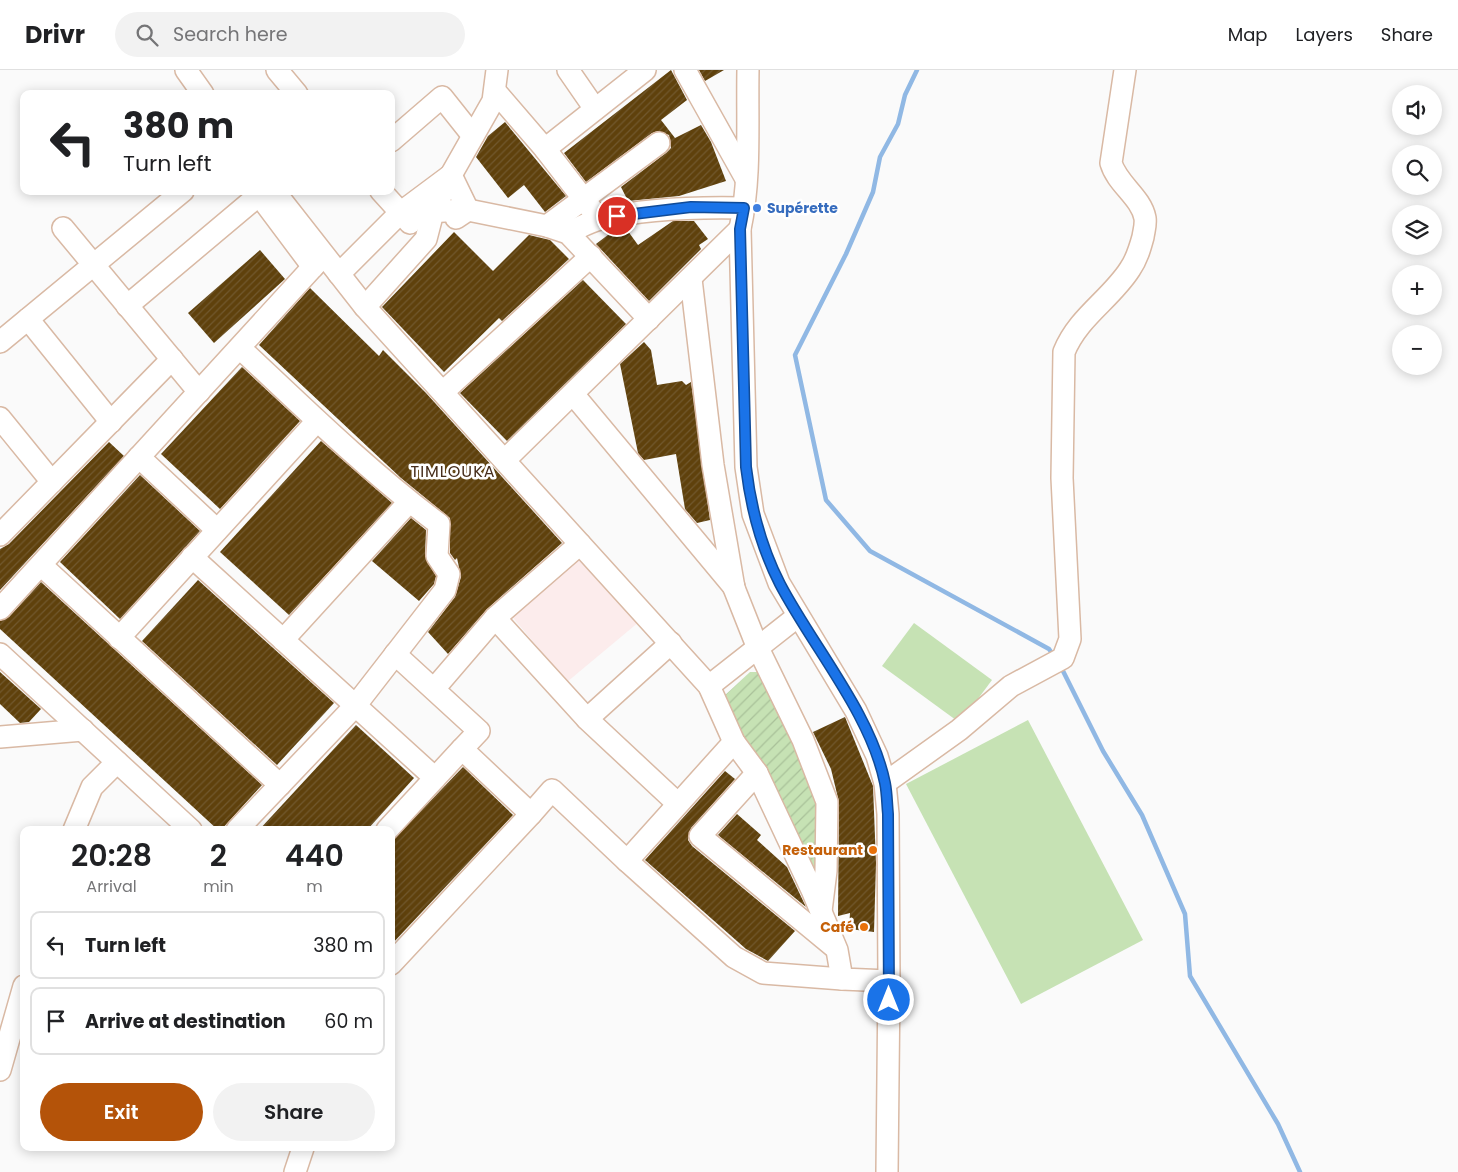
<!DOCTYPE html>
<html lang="en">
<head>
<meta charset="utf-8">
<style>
	:root { --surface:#fff; --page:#f2f2f2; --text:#202124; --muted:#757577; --line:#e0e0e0; --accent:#b45309 }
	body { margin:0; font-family:Poppins,sans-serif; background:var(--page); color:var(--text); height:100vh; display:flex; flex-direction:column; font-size:19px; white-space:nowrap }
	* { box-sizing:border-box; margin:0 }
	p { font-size:16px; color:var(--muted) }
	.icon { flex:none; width:28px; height:28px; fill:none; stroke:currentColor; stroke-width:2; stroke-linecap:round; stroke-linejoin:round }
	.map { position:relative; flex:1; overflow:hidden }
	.side { position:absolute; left:20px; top:756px; width:375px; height:325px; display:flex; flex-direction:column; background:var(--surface); border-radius:10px; box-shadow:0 2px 12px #0003 }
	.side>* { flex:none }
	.top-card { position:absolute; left:20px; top:20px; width:375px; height:105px; border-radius:10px; box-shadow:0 2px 12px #0003; background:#fff; color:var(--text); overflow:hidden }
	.controls { position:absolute; left:1392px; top:15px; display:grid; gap:10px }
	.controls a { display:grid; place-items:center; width:50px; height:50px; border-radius:50%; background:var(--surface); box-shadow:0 2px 12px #0003; font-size:25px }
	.pin { position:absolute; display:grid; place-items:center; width:42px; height:42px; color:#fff; margin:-21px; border:2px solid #fff; border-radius:50%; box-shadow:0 1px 5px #0007 }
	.me { position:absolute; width:55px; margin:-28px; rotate:0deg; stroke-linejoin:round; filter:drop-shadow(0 0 4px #0008) }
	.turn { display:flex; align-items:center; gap:18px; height:105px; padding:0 20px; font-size:22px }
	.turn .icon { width:65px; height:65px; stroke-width:2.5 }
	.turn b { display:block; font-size:35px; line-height:42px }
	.eta { display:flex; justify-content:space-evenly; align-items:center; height:85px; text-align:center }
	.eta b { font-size:30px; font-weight:600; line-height:35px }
	.button { display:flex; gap:10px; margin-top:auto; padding:10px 20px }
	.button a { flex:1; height:58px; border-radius:30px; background:var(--accent); color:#fff; font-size:20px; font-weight:600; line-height:58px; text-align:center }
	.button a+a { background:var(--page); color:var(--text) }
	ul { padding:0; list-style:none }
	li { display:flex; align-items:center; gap:15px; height:68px; margin:0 10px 8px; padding:0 10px; border:2px solid var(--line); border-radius:10px }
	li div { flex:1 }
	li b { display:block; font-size:19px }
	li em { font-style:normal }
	header { display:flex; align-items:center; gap:30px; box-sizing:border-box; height:70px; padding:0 25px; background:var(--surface); border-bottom:1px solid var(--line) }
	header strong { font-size:24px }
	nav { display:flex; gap:28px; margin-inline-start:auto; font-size:18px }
	.search { width:350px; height:45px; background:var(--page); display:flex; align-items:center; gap:12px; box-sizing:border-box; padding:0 18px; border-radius:28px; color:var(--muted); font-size:19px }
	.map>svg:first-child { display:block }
</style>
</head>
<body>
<header>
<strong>Drivr</strong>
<div class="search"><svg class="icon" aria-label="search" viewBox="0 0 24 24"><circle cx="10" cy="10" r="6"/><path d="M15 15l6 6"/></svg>Search here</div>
<nav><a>Map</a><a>Layers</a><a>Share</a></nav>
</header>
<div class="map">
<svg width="1458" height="1102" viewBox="0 0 1458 1102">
	<defs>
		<pattern id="garden-furrows" width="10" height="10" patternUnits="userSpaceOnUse" patternTransform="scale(1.25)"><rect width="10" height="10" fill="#c6e2b4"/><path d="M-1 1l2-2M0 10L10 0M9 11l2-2" fill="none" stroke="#a9c199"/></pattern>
		<pattern id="building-hatch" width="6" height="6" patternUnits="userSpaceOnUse" patternTransform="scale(1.25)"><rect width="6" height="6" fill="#5f410c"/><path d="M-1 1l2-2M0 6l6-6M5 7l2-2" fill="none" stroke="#71582e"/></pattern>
	</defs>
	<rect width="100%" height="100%" fill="#fafafa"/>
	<polygon fill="#fcecec" points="582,481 640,551 567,612 509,543"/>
	<polygon fill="url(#garden-furrows)" points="750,602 758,602 823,729 819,811 722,628"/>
	<g fill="#c6e2b4">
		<polygon points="914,553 992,610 960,653 882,596"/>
		<polygon points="1028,650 1143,870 1021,934 906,714"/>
	</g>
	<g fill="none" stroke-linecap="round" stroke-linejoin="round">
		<g stroke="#90b8e4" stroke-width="4.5">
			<polyline points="917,0 905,25 898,54 880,87 873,122 846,184 795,285 826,430 870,481 1049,579 1054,586"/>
			<polyline points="1061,597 1103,681 1142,745 1185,844 1190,906 1278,1054 1300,1102"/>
		</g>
	</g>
	<g fill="url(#building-hatch)">
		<polygon points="671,0 687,30 661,50 675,68 701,55 711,72 726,111 679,126 628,131 621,117 666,83 671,78 669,65 658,61 652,63 586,112 564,83"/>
		<polygon points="699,0 724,0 705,11"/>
		<polygon points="505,52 566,126 545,142 524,115 508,128 476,87 488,66"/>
		<polygon points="673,151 694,151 708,169 699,175 701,179 649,231 596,174 617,158 625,157 638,175"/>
		<polygon points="454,162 493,201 529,165 550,170 569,189 502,251 499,248 444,302 382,237"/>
		<polygon points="260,180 285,209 214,273 188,243"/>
		<polygon points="583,210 626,254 507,371 460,323"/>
		<polygon points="310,218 379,286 383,280 426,323 562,473 487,539 448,584 428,562 455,527 461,507 457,488 455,490 450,483 450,448 401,408 259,275"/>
		<polygon points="644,272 651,280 657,315 682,311 686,315 691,312 710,450 697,453 685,439 676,384 644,390 638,383 620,294"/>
		<polygon points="242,297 300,351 220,439 161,384"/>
		<polygon points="321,371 392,433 289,545 220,482"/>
		<polygon points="109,372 124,386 0,520 0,479 9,474"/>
		<polygon points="140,405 200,461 120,549 60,492"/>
		<polygon points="411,448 426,460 425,486 436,506 434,514 419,531 372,491"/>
		<polygon points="198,510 334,633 277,695 142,571"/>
		<polygon points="41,512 262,715 221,760 218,760 0,559 0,551 9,547"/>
		<polygon points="0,602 41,639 29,652 20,653 0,634"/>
		<polygon points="845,647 873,716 876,793 874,862 849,859 850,843 838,846 839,732 831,699 813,662"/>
		<polygon points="356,655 414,708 367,760 259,760"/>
		<polygon points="463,697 513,745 391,875 391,772"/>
		<polygon points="725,701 735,709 691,758 688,770 692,776 795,861 768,891 746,879 645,790"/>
		<polygon points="737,744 761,765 757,770 787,797 806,837 718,765"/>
	</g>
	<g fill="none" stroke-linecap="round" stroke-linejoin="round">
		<g stroke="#d9b9a4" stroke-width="24">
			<g id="minor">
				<polyline points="186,0 203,24"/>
				<polyline points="277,0 297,24"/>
				<polyline points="568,0 595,39"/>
				<polyline points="685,0 745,107"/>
				<path d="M748 0C747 53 751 108 740 159L746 397 753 444 779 513 856 641 877 686 885 713 888 744 889 911 887 1102"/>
				<polyline points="495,21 545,79 599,149"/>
				<polyline points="391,71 442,27 473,66"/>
				<polyline points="545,79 645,0"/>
				<polyline points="256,121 313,197"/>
				<polyline points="274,121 365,237 709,616 734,672 757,703 812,820 837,880 842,909 889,911"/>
				<polyline points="381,121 410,153"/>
				<polyline points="400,143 451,105 468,140 456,148"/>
				<polyline points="547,156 659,73"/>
				<polyline points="63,158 199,322"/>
				<path d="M568 163C579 158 590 151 601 149 647 138 697 137 744 138"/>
				<polyline points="339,204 400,143 468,140 547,156 568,163 649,249"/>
				<polyline points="691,209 713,395 734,518 757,576 803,670 827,732 826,801 821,841"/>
				<polyline points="127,236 259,125"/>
				<polyline points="365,237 426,169 433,142 451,105 493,31 497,0"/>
				<polyline points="28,249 111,352"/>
				<polyline points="0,272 183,121"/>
				<polyline points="443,322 591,186"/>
				<polyline points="573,324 734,517"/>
				<polyline points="0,348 52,412"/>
				<polyline points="139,387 217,460"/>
				<polyline points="505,390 740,159"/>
				<polyline points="0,465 172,289"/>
				<polyline points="192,487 435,708"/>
				<polyline points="41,495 280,715"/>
				<polyline points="0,539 323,186"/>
				<polyline points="495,548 587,649 671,573"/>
				<polyline points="119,568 317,351"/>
				<polyline points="283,570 409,432"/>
				<polyline points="0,584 191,760"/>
				<polyline points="709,616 798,546"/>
				<polyline points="434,619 495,548 580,474"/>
				<polyline points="587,649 677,733"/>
				<polyline points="0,667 83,660"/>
				<polyline points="757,703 700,766 833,876"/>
				<path d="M885 713 959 660 1011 616 1063 588 1070 569 1062 408 1064 282C1078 247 1111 229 1130 199 1137 189 1140 178 1143 167 1144 160 1146 155 1145 148 1141 127 1117 114 1111 93L1125 0"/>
				<polyline points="531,744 552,720 627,791 734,672"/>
				<polyline points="74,760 92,717 117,692"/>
				<path d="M237 760 355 636 445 520 449 504 437 486 439 454C368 401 304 338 240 278"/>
				<polyline points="387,760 462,679"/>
				<polyline points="627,791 734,887 763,903 842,909"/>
				<polyline points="391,894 531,744 462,679 479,661 395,584"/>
				<polyline points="0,1000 24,916"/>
				<polyline points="295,1102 303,1078"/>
			</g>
		</g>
		<use href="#minor" stroke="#fff" stroke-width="21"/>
	</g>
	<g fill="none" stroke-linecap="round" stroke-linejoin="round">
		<g stroke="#114b97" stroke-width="12">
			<path id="route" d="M617 146 691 137 744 138 740 159 746 397C751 439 761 477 780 514 813 577 871 644 885 713 887 723 887 734 888 744L889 930"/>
		</g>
		<use href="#route" stroke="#1a73e8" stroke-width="9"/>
	</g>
	<circle fill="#3f7fe0" stroke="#fff" stroke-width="2" cx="757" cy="138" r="5"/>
	<g fill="#e8710a" stroke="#fff" stroke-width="2">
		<circle cx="873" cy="780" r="5"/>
		<circle cx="864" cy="857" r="5"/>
	</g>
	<g text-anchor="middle" stroke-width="5" stroke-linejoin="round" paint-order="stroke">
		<g font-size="14" font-weight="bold" fill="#366cbe" stroke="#fff" text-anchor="start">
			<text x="767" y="143">Supérette</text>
		</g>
		<g font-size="14" font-weight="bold" fill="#c56008" stroke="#fff" text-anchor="end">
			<text x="863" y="785">Restaurant</text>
			<text x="854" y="862">Café</text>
		</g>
		<g font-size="16" letter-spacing="1" fill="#462d1b" stroke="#fff">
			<text x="453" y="407">TIMLOUKA</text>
		</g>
	</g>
</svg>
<div class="controls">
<a><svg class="icon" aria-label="sound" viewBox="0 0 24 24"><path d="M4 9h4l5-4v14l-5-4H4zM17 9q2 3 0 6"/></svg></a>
<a><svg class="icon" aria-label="search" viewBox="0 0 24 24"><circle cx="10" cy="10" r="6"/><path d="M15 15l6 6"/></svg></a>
<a><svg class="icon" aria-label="layers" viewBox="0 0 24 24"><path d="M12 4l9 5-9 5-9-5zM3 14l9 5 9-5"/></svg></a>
<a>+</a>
<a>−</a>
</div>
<div class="pin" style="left:617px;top:146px;background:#d93025"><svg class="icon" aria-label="arrive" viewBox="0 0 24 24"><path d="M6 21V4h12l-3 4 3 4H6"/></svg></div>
<svg class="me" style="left:889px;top:930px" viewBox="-20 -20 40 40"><circle r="17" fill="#1a73e8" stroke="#fff" stroke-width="3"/><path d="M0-11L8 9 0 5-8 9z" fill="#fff"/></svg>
<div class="top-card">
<div class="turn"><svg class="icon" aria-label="left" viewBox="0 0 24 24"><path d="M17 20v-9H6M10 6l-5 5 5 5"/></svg><div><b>380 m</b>Turn left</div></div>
</div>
<section class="side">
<div class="eta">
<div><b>20:28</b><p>Arrival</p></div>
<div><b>2</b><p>min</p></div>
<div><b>440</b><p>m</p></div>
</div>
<ul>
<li><svg class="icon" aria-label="left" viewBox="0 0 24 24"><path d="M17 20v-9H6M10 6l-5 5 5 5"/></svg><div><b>Turn left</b></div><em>380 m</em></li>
<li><svg class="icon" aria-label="arrive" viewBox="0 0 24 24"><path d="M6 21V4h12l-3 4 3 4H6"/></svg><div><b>Arrive at destination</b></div><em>60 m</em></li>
</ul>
<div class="button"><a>Exit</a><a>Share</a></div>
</section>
</div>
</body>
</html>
